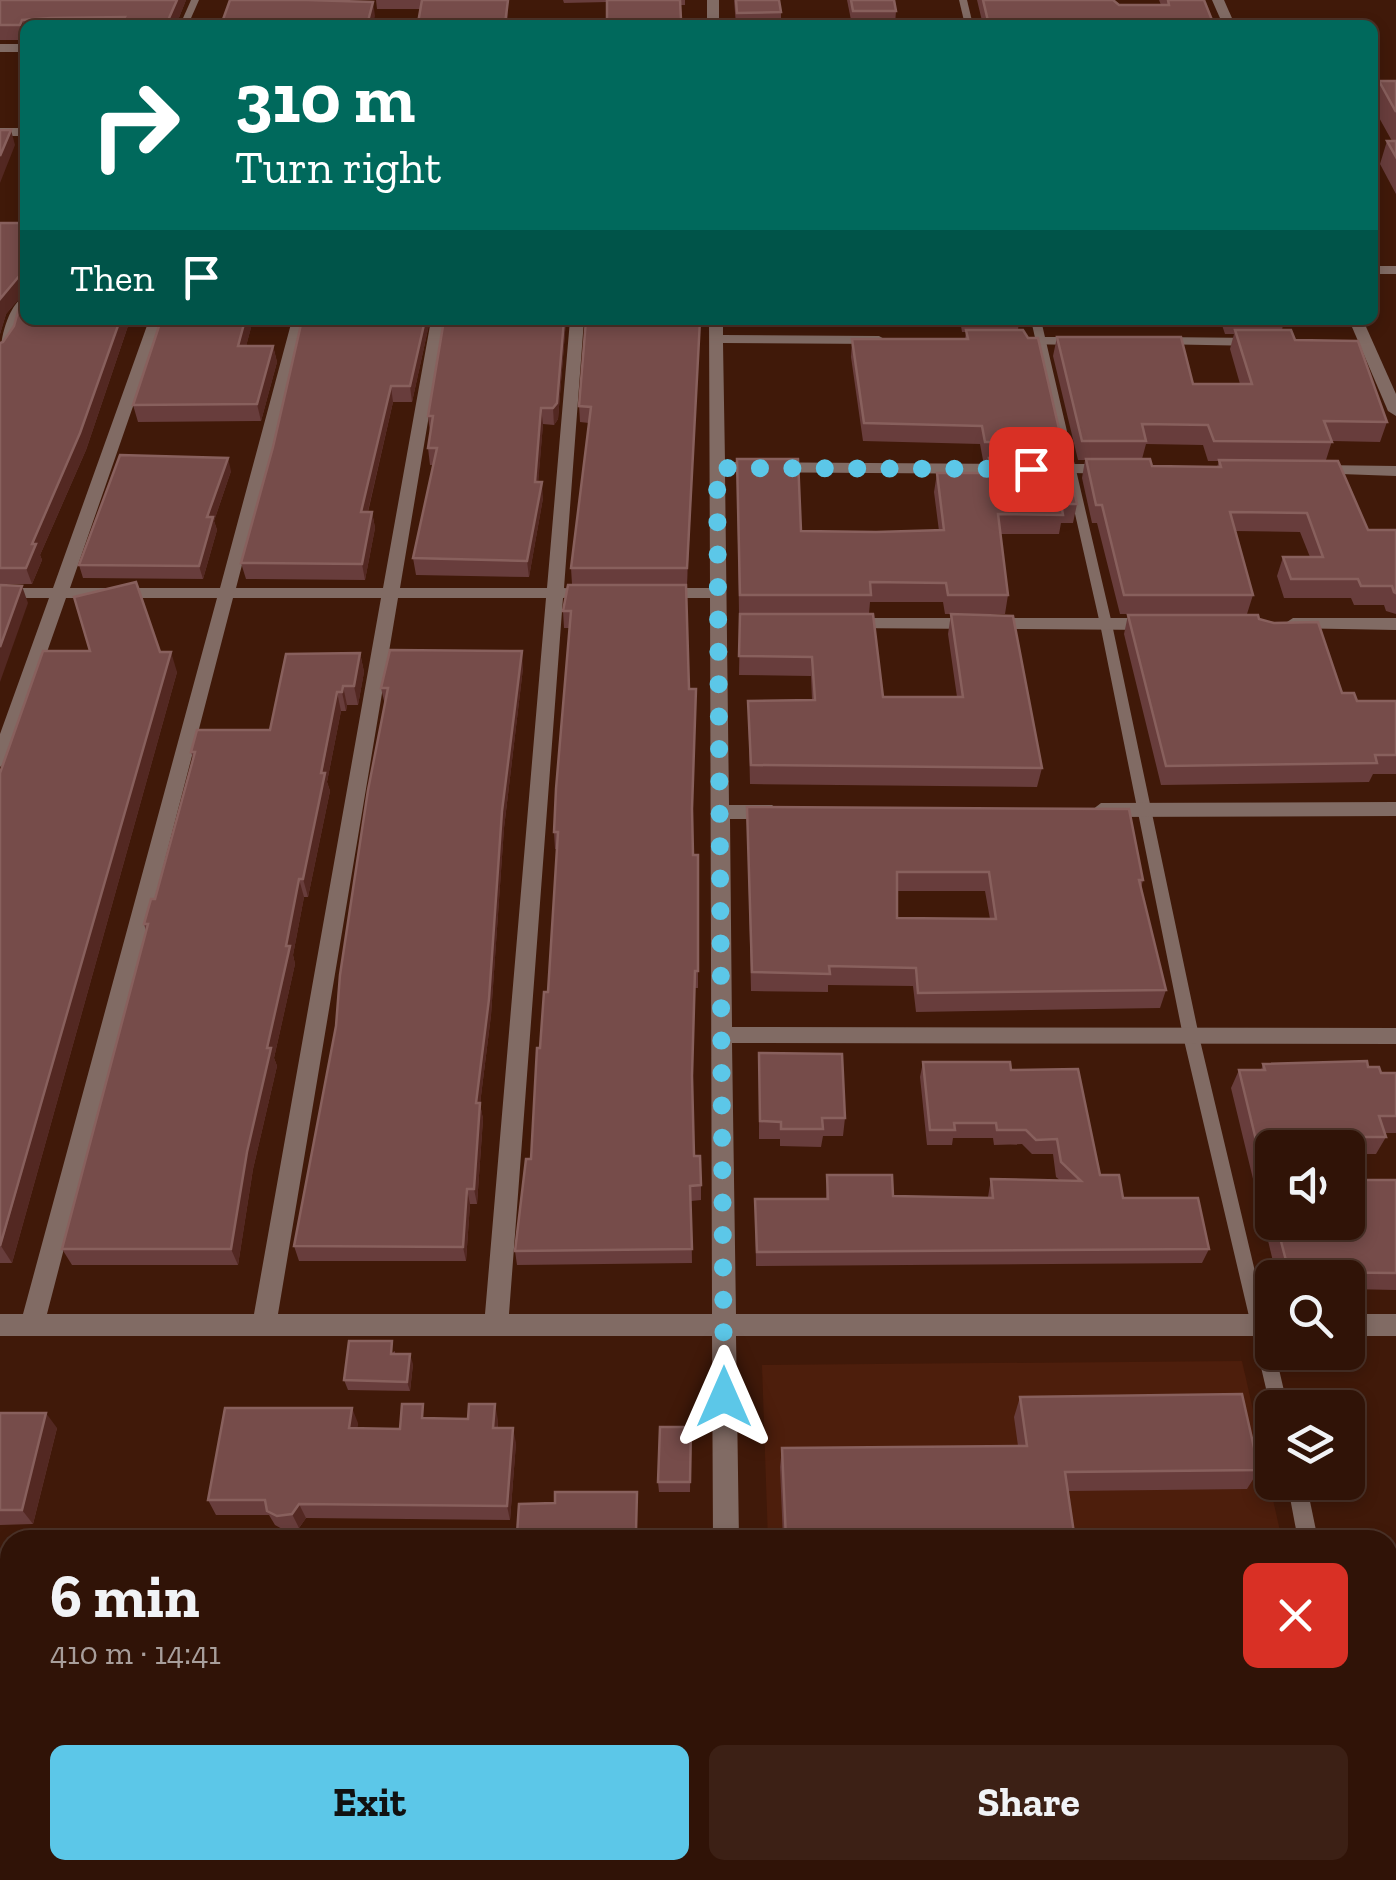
<!DOCTYPE html>
<html lang="en">
<head>
<meta charset="utf-8">
<style>
	:root { --surface:#301307; --page:#3c2015; --text:#f1f3f6; --muted:#a89e9b; --line:#4b3228; --accent:#5cc7e8 }
	body { margin:0; font-family:"Zilla Slab",serif; background:var(--page); color:var(--text); height:100vh; display:flex; flex-direction:column; font-size:38px; white-space:nowrap }
	* { box-sizing:border-box; margin:0 }
	p { font-size:32px; color:var(--muted) }
	.icon { flex:none; width:55px; height:55px; fill:none; stroke:currentColor; stroke-width:2; stroke-linecap:round; stroke-linejoin:round }
	.map { position:relative; flex:1; overflow:hidden }
	.side { position:absolute; left:0px; top:1530px; width:1398px; height:350px; display:flex; flex-direction:column; background:var(--surface); border-radius:30px 30px 0 0; box-shadow:0 5px 15px #0003,0 0 0 2px var(--line) }
	.side>* { flex:none }
	.guide { position:absolute; left:20px; top:20px; width:1358px; height:305px; border-radius:15px; box-shadow:0 5px 15px #0003,0 0 0 2px var(--line); background:#00695c; color:#fff; overflow:hidden }
	.tools { position:absolute; left:1255px; top:1130px; display:grid; gap:20px }
	.tools a { display:grid; place-items:center; width:110px; height:110px; border-radius:15px; background:var(--surface); box-shadow:0 5px 15px #0003,0 0 0 2px var(--line); font-size:50px }
	.pin { position:absolute; display:grid; place-items:center; width:85px; height:85px; color:#fff; margin:-42px; border-radius:20px; box-shadow:0 5px 15px #0006 }
	.me { position:absolute; width:110px; margin:-55px; rotate:0deg; stroke-linejoin:round; filter:drop-shadow(0 0 8px #0008) }
	.turn { display:flex; align-items:center; gap:35px; height:210px; padding:0 50px; font-size:45px }
	.turn .icon { width:130px; height:130px; stroke-width:2.5 }
	.turn b { display:block; font-size:70px; line-height:85px }
	.then { display:flex; align-items:center; height:95px; padding:0 50px; background:#0003; gap:20px; font-size:38px }
	.round { display:grid; place-items:center; flex:none; width:105px; height:105px; border-radius:15px; background:var(--page) }
	.headline { display:flex; align-items:center; justify-content:space-between; height:170px; padding:0 50px }
	h1 { font-size:60px; font-weight:700; line-height:75px }
	.primary-button { display:flex; gap:20px; margin-top:auto; padding:20px 50px }
	.primary-button a { flex:1; height:115px; border-radius:15px; background:var(--accent); color:#111; font-size:40px; font-weight:700; line-height:115px; text-align:center }
	.primary-button a+a { background:var(--page); color:var(--text) }
	.map>svg:first-child { display:block }
</style>
</head>
<body>
<div class="map">
<svg width="1396" height="1880" viewBox="0 0 1396 1880">
	<rect width="100%" height="100%" fill="#401909"/>
	<polygon fill="#4d1e0c" points="1242,1361 1282,1540 768,1540 762,1365"/>
	<g fill="none" stroke-linecap="round" stroke-linejoin="round">
		<g fill="#816b64" fill-rule="evenodd">
			<polygon points="191,0 199,0 188,25 180,25"/>
			<polygon points="959,0 967,0 973,25 965,25"/>
			<polygon points="1031,320 1041,320 1112,624 1199,1036 1272,1343 1272,1352 1275,1352 1288,1408 1272,1408 1272,1414 1183,1036 1100,624"/>
			<polygon points="1287,1482 1306,1482 1318,1540 1298,1540"/>
			<polygon points="1388,1862 1394,1880 1372,1880 1369,1870 1388,1870"/>
		</g>
		<g fill="#816b64" fill-rule="evenodd">
			<rect x="707" y="0" width="12" height="25"/>
			<polygon points="1212,0 1224,0 1235,25 1223,25"/>
			<rect x="0" y="44" width="25" height="8"/>
			<rect x="0" y="128" width="25" height="8"/>
			<rect x="1372" y="266" width="24" height="8"/>
			<path d="M25 295C25 316 18 349 0 360 0 339 7 307 25 295Z"/>
			<path d="M149 320H163L70 588H220L292 320H306L236 588H383L431 320H445L400 588H547L570 320H584L564 588 574 589 576 593 574 597 563 598 509 1314H712L710 598H662L654 593 662 588H710L709 320H723V335L879 336 886 340 879 344 723 343 725 462 1015 464 1023 469 1015 474 725 472 729 805H772L781 812 772 819H730L732 1027 1396 1028V1044L732 1043 736 1314H1272V1336H736L739 1540H713L712 1336H0V1314H23L217 598H66L9 760 0 767V734L49 598H0V588H53ZM233 598H381L254 1314H47ZM398 598H546L485 1314H278Z"/>
			<polygon points="1349,320 1363,320 1396,394 1396,416 1388,411"/>
			<polygon points="1013,337 1084,337 1091,341 1084,345 1008,344 1008,338"/>
			<polygon points="1158,337 1259,338 1266,342 1259,346 1153,344 1153,338"/>
			<polygon points="1044,464 1110,464 1118,469 1110,474 1038,472 1036,469"/>
			<polygon points="1319,465 1396,466 1396,476 1313,473 1311,470"/>
			<polygon points="848,618 1154,618 1163,624 1154,630 842,628 842,620"/>
			<polygon points="1293,618 1396,618 1396,630 1287,628 1284,624"/>
			<polygon points="1396,802 1396,816 1101,817 1092,810 1101,803"/>
			<rect x="1348" y="1314" width="48" height="22"/>
			<rect x="0" y="1733" width="10" height="28"/>
			<rect x="715" y="1870" width="28" height="10"/>
		</g>
	</g>
	<g fill="#683d3c" fill-rule="evenodd">
		<polygon points="0,0 186,0 176,25 25,25 24,40 0,40"/>
		<polygon points="376,0 508,0 508,25 418,25 420,9 377,9"/>
		<polygon points="563,0 685,0 685,5 680,5 681,25 607,25 607,2 564,3"/>
		<polygon points="734,0 781,12 781,25 736,25"/>
		<polygon points="847,0 894,0 896,11 895,25 852,25"/>
		<polygon points="977,0 1113,0 1119,5 1161,5 1159,0 1204,0 1214,25 983,25"/>
		<polygon points="1379,81 1396,81 1396,194 1380,164 1387,141 1392,141 1372,105"/>
		<polygon points="0,223 25,223 25,320 130,320 86,450 40,555 42,560 32,584 0,584 0,343 3,342 14,326 22,295 6,314 0,334"/>
		<polygon points="161,320 253,320 246,346 273,346 277,362 261,421 138,422 133,405"/>
		<polygon points="302,320 430,320 412,402 393,402 368,512 372,512 375,528 365,580 246,579 241,563 273,447"/>
		<polygon points="444,320 566,320 558,419 554,425 543,424 538,482 543,498 529,577 416,575 413,558 433,465 430,465 428,448 430,432 428,416"/>
		<polygon points="700,320 687,584 572,584 571,568 589,423 580,422 579,406"/>
		<polygon points="960,320 1019,320 1018,330 1062,442 1059,459 1077,504 1073,523 1061,523 1059,534 1000,534 1008,595 1005,614 945,614 943,602 870,602 869,614 739,614 737,478 801,531 876,532 939,531 934,492 937,473 987,473 989,460 983,460 980,444 863,441 851,357 852,339 965,339 966,332 962,332"/>
		<path d="M1158 320H1284L1282 330 1295 340 1387 422 1380 442 1332 441 1326 460 1368 530H1396V614L1386 611 1384 605H1354L1351 598H1284L1277 576 1283 557H1310L1300 532 1235 531 1253 595 1247 614H1120L1097 523H1092L1082 478 1085 460H1078L1053 356 1057 337 1193 384H1240L1230 349 1234 334H1225L1222 325 1159 324ZM1146 444 1203 445 1208 461H1219L1217 467 1152 466 1142 459Z"/>
		<polygon points="231,471 214,521 217,530 203,579 83,578 79,565"/>
		<polygon points="568,585 692,821 693,855 698,855 698,988 695,988 692,1084 694,1156 701,1185 701,1200 691,1201 692,1263 517,1265 515,1251 531,1159 540,1048 548,992 557,849 555,849 554,832 569,628 564,628 563,611"/>
		<polygon points="740,614 883,697 957,697 948,634 951,614 1042,768 1037,787 750,784 748,701 812,700 811,676 739,675"/>
		<polygon points="1128,615 1259,619 1342,693 1357,701 1396,701 1396,774 1373,774 1369,782 1161,785 1124,634"/>
		<polygon points="160,652 177,672 12,1263 0,1263 0,773"/>
		<polygon points="360,653 364,672 358,705 347,705 346,711 341,711 327,782 330,791 308,897 304,897 293,955 295,964 274,1058 277,1066 253,1169 238,1265 72,1265 62,1249 146,931 144,924 155,899 193,758 191,752 270,730"/>
		<polygon points="523,668 504,828 491,1015 480,1104 483,1119 477,1204 470,1204 466,1261 299,1261 294,1246 336,1026 385,705 381,688"/>
		<path d="M747 807 1143 880 1141 888 1166 990 1160 1008 916 1012 913 986 828 985V992L751 991ZM897 891H985L990 919 897 918Z"/>
		<polygon points="759,1053 845,1118 843,1136 823,1136 821,1147 780,1146 780,1139 759,1139"/>
		<polygon points="923,1062 1011,1070 1100,1175 1123,1198 1209,1249 1202,1263 756,1266 755,1199 826,1199 827,1175 893,1196 988,1197 991,1179 1061,1181 1056,1177 1053,1154 1032,1154 1022,1144 994,1145 993,1138 953,1138 952,1145 927,1145 920,1077"/>
		<polygon points="1263,1064 1368,1067 1381,1073 1396,1073 1396,1133 1385,1133 1386,1137 1376,1154 1348,1154 1348,1148 1272,1148 1272,1222 1348,1222 1350,1180 1396,1180 1396,1290 1348,1289 1348,1278 1277,1278 1231,1088 1239,1070 1261,1070"/>
		<polygon points="395,1351 395,1354 413,1364 410,1391 348,1390 344,1380"/>
		<polygon points="1020,1397 1259,1470 1247,1489 1068,1491 1075,1540 783,1540 780,1467 782,1448 1018,1446 1014,1417"/>
		<polygon points="0,1413 57,1428 33,1524 0,1525"/>
		<polygon points="427,1418 498,1420 498,1428 516,1443 510,1520 306,1518 299,1528 284,1530 275,1525 269,1515 216,1515 208,1500 358,1423 357,1428 400,1429"/>
		<polygon points="691,1427 690,1492 659,1492 658,1482"/>
		<polygon points="637,1492 636,1540 519,1540 517,1534 555,1503"/>
		<polygon points="10,1563 10,1698 0,1698 0,1564"/>
		<polygon points="988,1870 1081,1870 1082,1880 989,1880"/>
	</g>
	<g fill="#532822">
		<polygon points="177,0 186,0 176,25 166,25"/>
		<polygon points="508,0 508,25 505,25"/>
		<polygon points="373,2 375,16 373,25 367,25"/>
		<polygon points="22,20 25,30 24,40 20,25"/>
		<polygon points="11,130 15,145 0,183 0,156"/>
		<polygon points="20,275 25,292 6,314 0,334 0,298"/>
		<polygon points="120,320 130,320 86,450 40,555 42,560 32,584 26,568 32,544"/>
		<polygon points="245,320 253,320 242,362 238,346"/>
		<polygon points="425,320 430,320 412,402 410,386"/>
		<polygon points="564,320 566,320 558,419 554,425 553,408"/>
		<polygon points="700,320 687,584 687,568"/>
		<polygon points="273,346 277,362 261,421 257,404"/>
		<polygon points="391,386 393,402 364,528 361,512"/>
		<polygon points="541,408 543,424 537,498 535,482"/>
		<polygon points="228,458 231,471 214,521 217,530 203,579 199,566 207,517"/>
		<polygon points="542,482 543,498 529,577 527,561"/>
		<polygon points="372,512 375,528 365,580 362,564"/>
		<polygon points="22,586 28,603 0,682 0,647"/>
		<polygon points="522,651 523,668 504,828 491,1015 480,1104 483,1119 477,1204 474,1189 476,1103 502,811"/>
		<polygon points="171,652 177,672 12,1263 1,1246"/>
		<polygon points="360,653 364,672 358,705 354,686"/>
		<polygon points="343,686 347,705 346,711 342,692"/>
		<polygon points="337,692 341,711 327,782 330,791 308,897 303,879"/>
		<polygon points="299,879 304,897 293,955 295,964 274,1058 277,1066 253,1169 238,1265 231,1249 247,1152"/>
		<polygon points="467,1189 470,1204 466,1261 463,1247"/>
		<polygon points="410,1354 413,1364 410,1391 407,1382"/>
		<polygon points="495,1404 498,1420 497,1443 493,1428"/>
		<polygon points="352,1408 358,1423 355,1443 349,1428"/>
		<polygon points="46,1413 57,1428 33,1524 22,1510"/>
		<polygon points="513,1428 516,1443 510,1520 507,1506"/>
		<polygon points="299,1504 306,1518 299,1528 292,1514"/>
		<polygon points="99,1870 116,1870 114,1880 97,1880"/>
	</g>
	<g fill="#764c4a" stroke="#88605d" stroke-width="2.5" fill-rule="evenodd">
		<polygon points="0,0 177,0 166,25 121,25 125,17 51,18 22,20 20,25 0,25"/>
		<polygon points="230,0 307,0 373,2 367,25 221,25"/>
		<polygon points="422,0 508,0 505,24 418,23"/>
		<polygon points="607,0 680,0 681,20 607,20"/>
		<polygon points="736,0 779,0 781,12 737,13"/>
		<polygon points="851,0 894,0 896,11 853,11"/>
		<polygon points="983,0 1113,0 1119,5 1169,5 1168,0 1204,0 1214,25 989,25"/>
		<polygon points="1379,81 1396,81 1396,112"/>
		<polygon points="0,130 11,130 0,156"/>
		<polygon points="1387,141 1396,141 1396,157"/>
		<polygon points="0,223 25,223 25,320 120,320 80,433 32,544 36,544 26,568 0,568 0,343 3,342 14,326 22,297 24,279 20,275 0,299"/>
		<polygon points="161,320 245,320 238,346 273,346 257,404 133,405"/>
		<polygon points="302,320 425,320 410,386 391,386 361,512 372,512 362,564 241,563 273,447"/>
		<polygon points="444,320 564,320 557,403 553,408 541,408 535,482 542,482 527,561 413,558 437,448 428,448 433,416 428,416"/>
		<polygon points="586,320 700,320 687,568 571,568 591,407 579,406"/>
		<polygon points="966,330 1023,330 1028,338 1038,338 1062,442 985,442 982,426 864,423 852,339 968,339"/>
		<polygon points="1235,330 1291,330 1295,340 1358,341 1387,422 1324,421 1332,442 1214,441 1208,425 1142,424 1146,441 1082,441 1057,337 1181,337 1193,384 1252,384"/>
		<polygon points="120,455 228,458 207,517 213,517 199,566 79,565"/>
		<polygon points="989,458 1067,459 1077,504 1061,504 1063,515 998,514 1008,595 948,595 946,583 870,582 871,595 740,595 737,459 798,459 801,531 876,532 944,530 937,473 992,473"/>
		<polygon points="1086,459 1150,459 1152,466 1221,467 1219,460 1338,461 1368,530 1396,530 1396,593 1394,592 1392,586 1361,586 1358,579 1291,579 1283,557 1323,557 1307,513 1230,512 1253,595 1124,595 1102,505 1096,505"/>
		<polygon points="136,582 160,652 171,652 0,1246 0,773 43,651 90,651 74,597"/>
		<polygon points="0,585 22,586 0,647"/>
		<polygon points="568,585 686,585 689,689 696,689 692,809 693,855 698,855 698,971 695,971 692,1076 694,1156 700,1156 701,1185 690,1186 692,1249 515,1251 526,1159 531,1159 537,1048 540,1048 544,992 548,992 558,832 554,832 556,789 571,611 563,611"/>
		<polygon points="740,614 873,614 883,697 963,697 951,614 1013,616 1042,768 751,765 748,701 815,700 812,657 739,656"/>
		<polygon points="1128,615 1258,615 1259,619 1274,623 1318,622 1342,693 1354,693 1357,701 1396,701 1396,755 1375,755 1377,763 1166,766"/>
		<polygon points="390,650 522,651 502,811 489,999 476,1103 480,1103 474,1189 467,1189 463,1247 294,1246 336,1026 340,975 368,790 388,688 381,688"/>
		<polygon points="360,653 354,686 343,686 342,692 337,692 321,773 325,773 303,879 299,879 286,946 290,946 267,1048 271,1048 247,1152 231,1249 62,1249 148,924 144,924 151,899 155,899 195,752 191,752 197,730 270,730 286,654"/>
		<path d="M747 807 1129 809 1143 880H1139L1166 990 918 993 916 968 829 966 830 974 752 972ZM897 872H989L996 919 897 918Z"/>
		<polygon points="759,1053 842,1054 845,1118 822,1118 823,1129 781,1129 781,1122 760,1121"/>
		<polygon points="1367,1061 1368,1067 1379,1067 1381,1073 1396,1073 1396,1116 1379,1116 1386,1137 1338,1137 1341,1148 1272,1148 1272,1206 1239,1070 1265,1070 1263,1064"/>
		<polygon points="923,1062 1010,1062 1011,1070 1078,1069 1100,1175 1119,1175 1123,1198 1198,1198 1209,1249 757,1252 755,1199 828,1199 827,1175 892,1175 893,1196 993,1198 991,1179 1081,1181 1061,1162 1057,1139 1036,1140 1026,1130 997,1130 996,1123 954,1123 955,1130 930,1130"/>
		<polygon points="1348,1171 1350,1180 1396,1180 1396,1273 1289,1272 1276,1222 1348,1222"/>
		<polygon points="349,1341 392,1341 391,1354 410,1354 407,1382 344,1380"/>
		<polygon points="1242,1394 1259,1470 1065,1472 1075,1540 786,1540 782,1448 1027,1446 1020,1397"/>
		<polygon points="402,1404 423,1404 422,1418 468,1419 469,1404 495,1404 493,1428 513,1428 507,1506 299,1504 292,1514 277,1516 267,1511 265,1500 208,1500 225,1408 352,1408 349,1428 400,1429"/>
		<polygon points="0,1413 46,1413 22,1510 0,1510"/>
		<polygon points="660,1427 691,1427 690,1482 658,1482"/>
		<polygon points="555,1492 637,1492 636,1532 517,1534 519,1504 555,1503"/>
		<polygon points="10,1563 10,1684 0,1685 0,1564"/>
		<polygon points="0,1783 10,1783 10,1870 99,1870 97,1880 0,1880"/>
		<polygon points="996,1870 1081,1870 1082,1880 997,1880"/>
	</g>
	<g fill="none" stroke-linecap="round" stroke-linejoin="round">
		<polyline stroke="#5cc7e8" stroke-width="18" stroke-dasharray="0 32.4" points="724,1397 717,468 1031,469"/>
	</g>
</svg>
<div class="tools">
<a><svg class="icon" aria-label="sound" viewBox="0 0 24 24"><path d="M4 9h4l5-4v14l-5-4H4zM17 9q2 3 0 6"/></svg></a>
<a><svg class="icon" aria-label="search" viewBox="0 0 24 24"><circle cx="10" cy="10" r="6"/><path d="M15 15l6 6"/></svg></a>
<a><svg class="icon" aria-label="layers" viewBox="0 0 24 24"><path d="M12 4l9 5-9 5-9-5zM3 14l9 5 9-5"/></svg></a>
</div>
<div class="pin" style="left:1031px;top:469px;background:#d93025"><svg class="icon" aria-label="arrive" viewBox="0 0 24 24"><path d="M6 21V4h12l-3 4 3 4H6"/></svg></div>
<svg class="me" style="left:724px;top:1397px" viewBox="-20 -20 40 40"><path d="M0-17L14 15 0 8-14 15z" fill="#5cc7e8" stroke="#fff" stroke-width="4"/></svg>
<div class="guide">
<div class="turn"><svg class="icon" aria-label="right" viewBox="0 0 24 24"><path d="M7 20v-9h11M14 6l5 5-5 5"/></svg><div><b>310 m</b>Turn right</div></div>
<div class="then">Then<svg class="icon" aria-label="arrive" viewBox="0 0 24 24"><path d="M6 21V4h12l-3 4 3 4H6"/></svg></div>
</div>
<section class="side">
<div class="headline"><div><h1>6 min</h1><p>410 m · 14:41</p></div><a class="round" style="background:#d93025;color:#fff"><svg class="icon" aria-label="close" viewBox="0 0 24 24"><path d="M6 6l12 12M18 6L6 18"/></svg></a></div>
<div class="primary-button"><a>Exit</a><a>Share</a></div>
</section>
</div>
</body>
</html>
